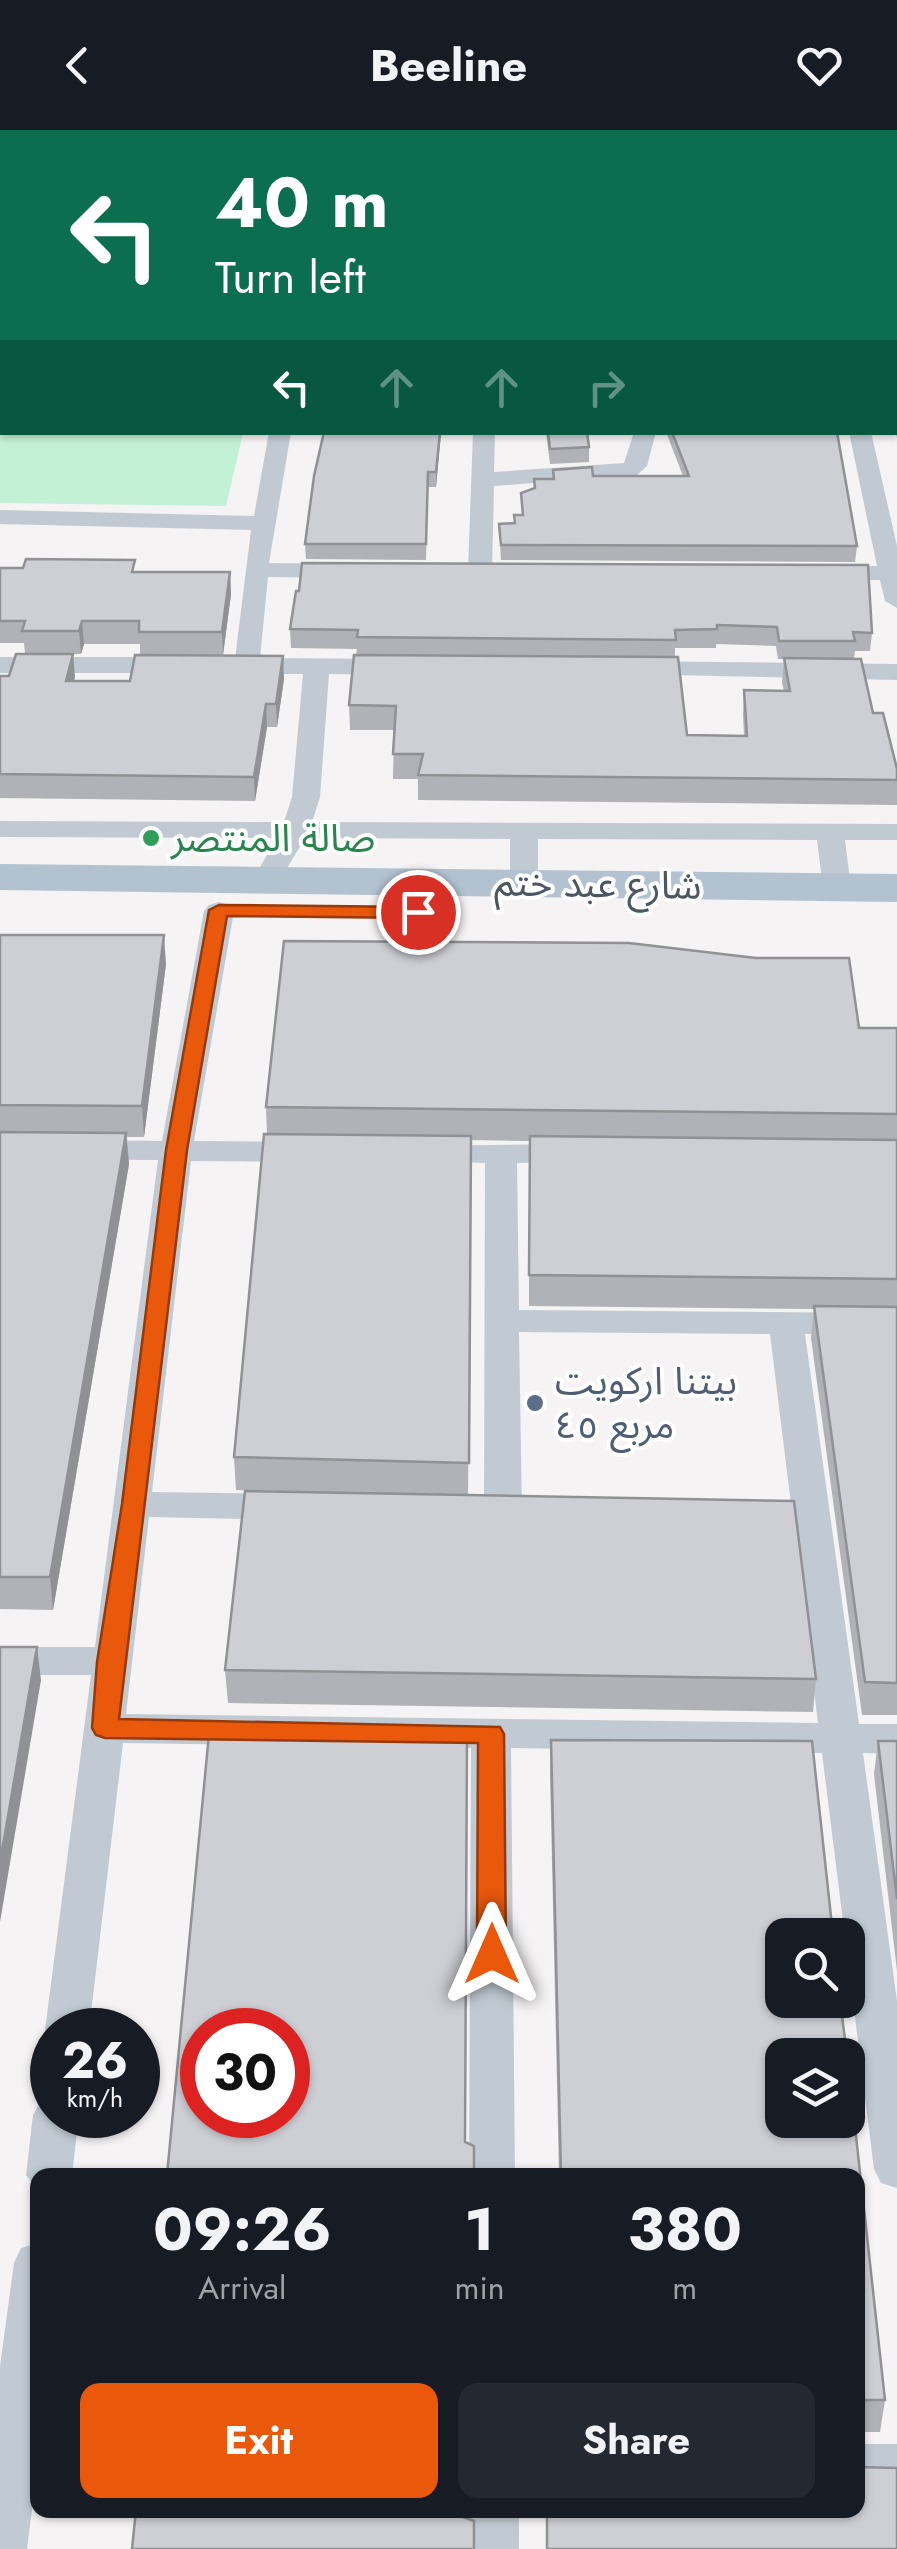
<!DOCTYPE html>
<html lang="en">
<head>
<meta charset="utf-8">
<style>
	:root { --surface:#171b24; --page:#242831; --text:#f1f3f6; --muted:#9ea1a6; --accent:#ea580c }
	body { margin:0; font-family:Jost,"Noto Sans Arabic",sans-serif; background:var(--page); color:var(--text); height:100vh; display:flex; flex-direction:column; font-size:38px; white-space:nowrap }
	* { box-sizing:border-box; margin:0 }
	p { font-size:32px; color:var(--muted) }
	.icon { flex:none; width:55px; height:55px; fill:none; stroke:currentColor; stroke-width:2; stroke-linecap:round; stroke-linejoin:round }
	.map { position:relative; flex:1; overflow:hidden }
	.details { position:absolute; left:30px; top:2038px; width:835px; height:350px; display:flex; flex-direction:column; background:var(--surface); border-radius:20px; box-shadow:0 2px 8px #0004 }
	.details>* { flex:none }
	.hud { position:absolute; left:0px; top:0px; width:898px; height:305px; box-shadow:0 2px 8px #0004; background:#0b6e4f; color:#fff; overflow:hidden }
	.fabs { position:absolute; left:765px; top:1788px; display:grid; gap:20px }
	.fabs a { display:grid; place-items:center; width:100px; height:100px; border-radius:20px; background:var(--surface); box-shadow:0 2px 8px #0004; font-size:50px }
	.speed { position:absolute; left:30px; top:1878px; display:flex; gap:20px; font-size:50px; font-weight:700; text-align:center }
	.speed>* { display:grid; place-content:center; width:130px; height:130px; border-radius:50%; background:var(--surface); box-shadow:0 2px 8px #0004; line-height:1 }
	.speed small { font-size:25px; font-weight:400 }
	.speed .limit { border:15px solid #d22; background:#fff; color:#111 }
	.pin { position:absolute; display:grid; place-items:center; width:85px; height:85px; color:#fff; margin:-42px; border:5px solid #fff; border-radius:50%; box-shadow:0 2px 10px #0007 }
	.me { position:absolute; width:110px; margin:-55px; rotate:0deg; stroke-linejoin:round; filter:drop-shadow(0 0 8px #0008) }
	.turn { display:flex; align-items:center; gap:35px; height:210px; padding:0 50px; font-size:45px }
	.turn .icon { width:130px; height:130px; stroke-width:2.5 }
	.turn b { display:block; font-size:70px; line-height:85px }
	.lanes { display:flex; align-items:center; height:95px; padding:0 50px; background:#0003; justify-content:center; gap:50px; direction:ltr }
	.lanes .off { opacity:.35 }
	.eta { display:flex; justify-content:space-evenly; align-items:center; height:170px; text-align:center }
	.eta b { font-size:60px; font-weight:700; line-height:70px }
	.primary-button { display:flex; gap:20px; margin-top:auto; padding:20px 50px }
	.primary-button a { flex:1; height:115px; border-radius:20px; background:var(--accent); color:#fff; font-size:40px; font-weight:700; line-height:115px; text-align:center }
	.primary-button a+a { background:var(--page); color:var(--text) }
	header { display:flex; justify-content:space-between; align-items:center; height:130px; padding:0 50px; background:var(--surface); font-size:45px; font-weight:700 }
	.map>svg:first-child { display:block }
</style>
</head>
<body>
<header><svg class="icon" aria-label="back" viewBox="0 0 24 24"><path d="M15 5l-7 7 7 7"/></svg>Beeline<svg class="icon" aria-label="heart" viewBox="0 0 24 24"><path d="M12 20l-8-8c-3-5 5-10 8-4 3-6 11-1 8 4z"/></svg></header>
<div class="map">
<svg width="897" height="2419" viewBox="0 0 897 2419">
	<rect width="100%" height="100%" fill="#f5f3f3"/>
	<polygon fill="#c3f1d5" points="0,299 2,302 243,303 226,376 0,373"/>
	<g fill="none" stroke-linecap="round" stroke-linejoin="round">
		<g fill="#c1cad2" fill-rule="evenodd">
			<rect x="221" y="0" width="18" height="2"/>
			<rect x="895" y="266" width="2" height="14"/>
			<rect x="0" y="284" width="2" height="14"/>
			<polygon points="269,302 291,302 269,433 350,434 362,441 350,448 268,447 260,528 399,529 412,537 399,545 329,544 320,667 312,692 897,694 897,710 845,710 851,758 847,764 827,764 823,758 817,710 538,709 538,753 534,759 514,759 510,753 510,709 305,708 277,755 257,755 253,749 277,708 0,707 0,691 284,692 292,667 303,544 236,544 223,536 235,529 251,400 0,394 0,380 254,386"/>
			<polygon points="473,302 495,302 494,342 624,333 634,302 656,302 647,336 637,345 494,356 492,441 480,448 468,441"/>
			<polygon points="849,302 871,302 897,416 897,478 885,471 880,450 822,450 810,443 822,436 877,436"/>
			<polygon points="0,527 179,527 192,535 179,543 0,543"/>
			<polygon points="631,531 897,534 897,550 622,544 618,539"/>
			<polygon points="219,772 229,775 234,781 194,1011 311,1012 322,1015 327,1022 322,1029 311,1032 191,1031 152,1362 288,1364 301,1368 307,1377 301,1386 288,1390 149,1387 126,1584 818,1593 770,1204 519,1202 522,1382 516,1391 503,1395 490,1391 484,1382 485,1033 412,1030 407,1023 412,1016 576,1014 587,1017 592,1024 587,1031 517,1033 519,1180 897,1183 897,1205 805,1204 859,1594 897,1594 897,1624 863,1623 897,1871 897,2058 881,2053 874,2039 822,1623 511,1618 515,2045 469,2045 471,1618 123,1613 89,1900 52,1900 51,1913 45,1900 91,1545 0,1545 0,1517 95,1517 158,1030 0,1029 0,1009 162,1011 204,781 209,775"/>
			<polygon points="52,1967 52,1985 79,1985 72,2045 38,2045 38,2061 26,2045 33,1985 40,1972"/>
			<polygon points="38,2113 38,2332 27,2419 0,2419 0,2236 14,2133 21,2118"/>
			<rect x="858" y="2314" width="39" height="46"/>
			<rect x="467" y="2380" width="52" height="39"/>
		</g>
		<polygon fill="#b3c2d1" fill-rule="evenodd" points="0,734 897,744 897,772 0,760"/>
	</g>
	<g fill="#b0b2b7" fill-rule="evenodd">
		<polygon points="0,0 204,0 204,2 2,2 2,64 0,65"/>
		<polygon points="652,0 897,0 897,65 895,66 897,69 897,125 896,126 897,128 897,236 895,236 895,2 653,2"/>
		<polygon points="2,66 2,119 0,120 0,67"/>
		<polygon points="2,120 2,187 0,188 0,122"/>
		<polygon points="2,188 2,261 0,261 0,190"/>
		<polygon points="895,275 897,275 897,308 895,300"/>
		<polygon points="317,302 441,302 436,357 428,357 426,430 306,429 305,414 324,303"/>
		<polygon points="546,302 587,302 589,317 589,332 550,334"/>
		<polygon points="666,302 837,302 857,416 855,432 501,430 499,394 514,393 514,385 522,385 521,363 534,358 534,349 552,349 553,340 593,346 683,346"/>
		<polygon points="0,438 135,442 230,442 231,464 223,525 140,524 140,514 84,514 81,524 25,523 24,513 0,513"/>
		<path d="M296 461 872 503 870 521H855L854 529 873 583 897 639V675L418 670V649H393L394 600H350L349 575 357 519 291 518 290 499ZM716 514 776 516 778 529H784L782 553 784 561 744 560 743 585 744 606 687 605 675 527V518H716Z"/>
		<polygon points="73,524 74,551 284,549 277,597 267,597 255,671 0,668 0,546 9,546"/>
		<polygon points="0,805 166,834 144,1007 127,1007 129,1034 53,1480 0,1479"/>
		<polygon points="859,898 897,898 897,1585 862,1585 811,1208 814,1179 529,1176 529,1011 471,1010 468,1365 236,1360 234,1327 267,1004 266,977"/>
		<polygon points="225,1540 816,1549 813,1582 228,1573"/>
		<polygon points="551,1610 812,1611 833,1805 782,1805 782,1870 840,1870 847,1925 782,1925 782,1990 848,1990 848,1933 885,2270 880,2302 858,2302 858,2045 559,2045 550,1643"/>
		<polygon points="878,1611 897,1611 897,1841 874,1644"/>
	</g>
	<g fill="#909195">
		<polygon points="440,302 441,302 436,357 436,342"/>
		<polygon points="230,442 231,464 223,525 222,502"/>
		<polygon points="82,491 84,514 81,524 79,501"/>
		<polygon points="73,524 75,547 68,574 66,551"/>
		<polygon points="283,526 284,549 277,597 276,574"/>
		<polygon points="266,574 267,597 255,671 254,647"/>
		<polygon points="164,805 166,834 144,1007 142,976"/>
		<polygon points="126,1003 129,1034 53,1480 50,1447"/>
		<polygon points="37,1517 41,1550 0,1792 0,1733"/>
	</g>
	<g fill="#cdcfd5" stroke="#909195" stroke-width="2.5" fill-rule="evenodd">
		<polygon points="0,0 201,0 200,2 2,2 2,50 0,51"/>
		<polygon points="657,0 897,0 897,52 895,53 895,2 657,2"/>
		<polygon points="895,64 897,69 897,112 895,112"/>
		<polygon points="2,66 2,105 0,106 0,67"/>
		<polygon points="2,120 2,172 0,173 0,122"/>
		<polygon points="895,124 897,128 897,221 895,221"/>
		<polygon points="2,188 2,246 0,246 0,190"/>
		<polygon points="324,302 440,302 436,342 428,342 426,414 305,414 314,346"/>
		<polygon points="548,302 587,302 589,317 550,319"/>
		<polygon points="672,302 837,302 857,416 501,415 499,394 515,393 514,385 523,385 521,363 535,358 534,349 554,349 553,340 592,337 593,346 689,346"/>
		<polygon points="26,429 135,430 132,442 230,442 222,502 139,502 139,491 82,491 79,501 22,501 25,491 0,491 0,438 23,438"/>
		<polygon points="302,433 868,435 872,503 853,502 855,511 779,511 777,497 717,495 717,499 675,500 676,510 357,507 358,500 290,499 296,461 299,461"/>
		<polygon points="16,524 73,524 66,551 130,551 135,525 283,526 276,574 266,574 254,647 0,644 0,546 9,546"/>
		<polygon points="354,525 678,527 687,605 747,606 744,560 790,561 784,528 861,529 873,583 883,583 897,639 897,650 418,645 423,624 393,624 396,576 349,575"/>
		<polygon points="0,805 164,805 142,976 0,975"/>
		<polygon points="284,811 629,813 756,828 849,828 859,898 897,898 897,984 266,977"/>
		<polygon points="0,1002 126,1003 50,1447 0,1447"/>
		<polygon points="264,1004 471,1006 469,1333 234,1327"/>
		<polygon points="530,1006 897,1010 897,1149 529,1145"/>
		<polygon points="814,1176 897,1177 897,1553 865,1552"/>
		<polygon points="245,1361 794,1371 816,1549 225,1540"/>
		<polygon points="0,1517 37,1517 0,1733"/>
		<path d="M209 1604 467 1605 465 2012 474 2016V2045H167ZM202 1900H288V1985H202Z"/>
		<polygon points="551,1610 812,1611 833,1805 782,1805 782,1870 840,1870 847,1925 782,1925 782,1990 848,1990 848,1933 885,2270 858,2270 858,2045 561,2045"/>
		<polygon points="878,1611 897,1611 897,1769"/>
		<polygon points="858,2337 897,2338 897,2419 547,2419 547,2380 858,2380"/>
		<polygon points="136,2380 463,2380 463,2387 474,2391 474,2419 132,2419"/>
	</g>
	<polygon fill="#ea580c" stroke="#983908" stroke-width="2.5" points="219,775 418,777 428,782 418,788 227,786 187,1020 119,1589 500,1597 504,1604 506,1824 502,1832 492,1835 481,1832 477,1824 478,1613 105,1608 96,1605 92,1598 97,1532 122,1374 166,1020 209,780"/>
	<circle fill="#2e9e5b" stroke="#fff" stroke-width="4" cx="151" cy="708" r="10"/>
	<circle fill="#5c6f8a" stroke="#fff" stroke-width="4" cx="535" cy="1273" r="10"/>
	<g text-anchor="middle" stroke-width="8" stroke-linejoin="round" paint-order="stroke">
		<g font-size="38" fill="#27864d" stroke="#fff" text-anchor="start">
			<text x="171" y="721">صالة المنتصر</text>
		</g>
		<g font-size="38" fill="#4a5661" stroke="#fff">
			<text transform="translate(598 754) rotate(1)" y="13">شارع عبد ختم</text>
		</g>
		<g font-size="38" fill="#4e5e75" stroke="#fff" text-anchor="start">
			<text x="555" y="1264">بيتنا اركويت<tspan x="555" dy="44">مربع ٤٥</tspan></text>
		</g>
	</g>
</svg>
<div class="fabs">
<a><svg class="icon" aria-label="search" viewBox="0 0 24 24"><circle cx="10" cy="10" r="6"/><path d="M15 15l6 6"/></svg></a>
<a><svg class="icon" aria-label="layers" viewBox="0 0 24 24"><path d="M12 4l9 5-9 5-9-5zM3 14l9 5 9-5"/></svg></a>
</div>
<div class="speed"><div>26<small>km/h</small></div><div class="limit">30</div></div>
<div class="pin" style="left:418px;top:782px;background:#d93025"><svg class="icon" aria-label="arrive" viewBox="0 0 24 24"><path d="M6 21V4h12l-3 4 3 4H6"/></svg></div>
<svg class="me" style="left:492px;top:1824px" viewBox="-20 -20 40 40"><path d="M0-17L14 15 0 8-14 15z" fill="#ea580c" stroke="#fff" stroke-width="4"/></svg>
<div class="hud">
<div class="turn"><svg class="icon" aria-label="left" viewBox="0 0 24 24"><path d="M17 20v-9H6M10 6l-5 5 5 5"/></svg><div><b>40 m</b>Turn left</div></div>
<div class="lanes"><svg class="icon" aria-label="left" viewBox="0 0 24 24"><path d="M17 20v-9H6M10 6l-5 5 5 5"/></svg><svg class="icon off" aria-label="ahead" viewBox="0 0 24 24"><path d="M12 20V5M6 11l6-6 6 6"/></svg><svg class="icon off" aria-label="ahead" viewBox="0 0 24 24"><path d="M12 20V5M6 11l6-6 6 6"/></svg><svg class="icon off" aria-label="right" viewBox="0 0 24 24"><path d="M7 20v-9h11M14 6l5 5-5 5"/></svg></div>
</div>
<section class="details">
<div class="eta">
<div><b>09:26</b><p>Arrival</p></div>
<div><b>1</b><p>min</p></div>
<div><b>380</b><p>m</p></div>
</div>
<div class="primary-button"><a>Exit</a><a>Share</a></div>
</section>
</div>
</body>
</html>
